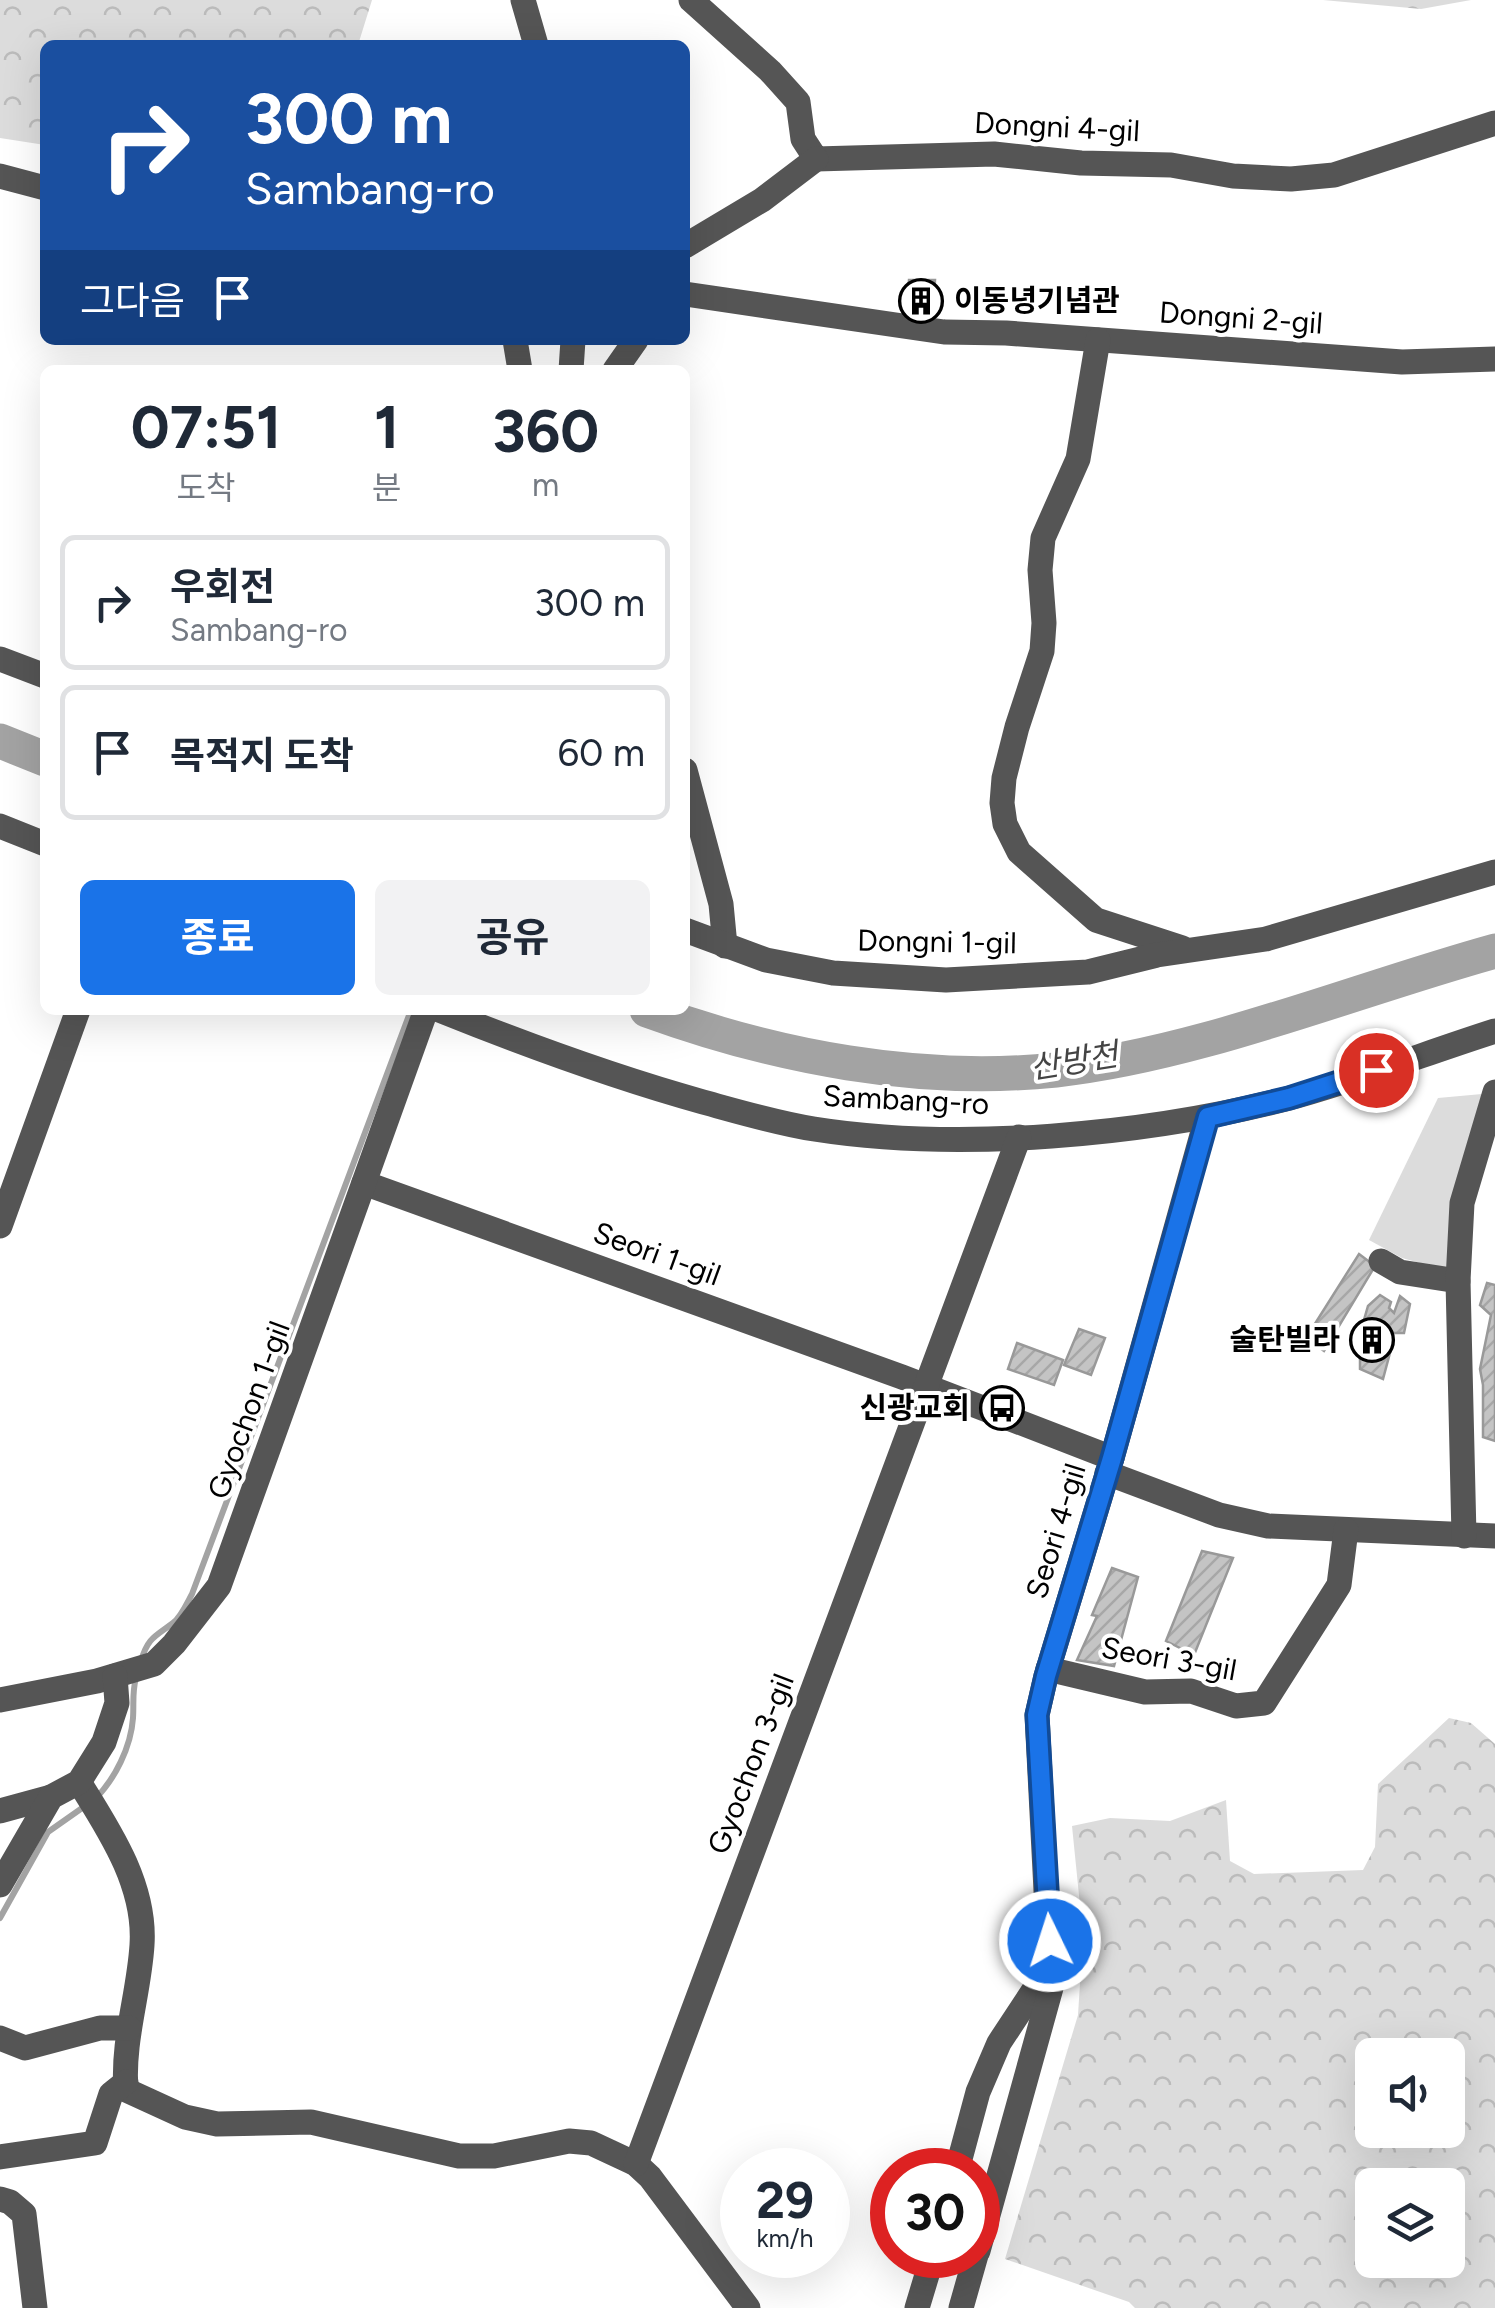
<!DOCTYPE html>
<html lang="ko">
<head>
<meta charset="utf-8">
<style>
	:root { --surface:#fff; --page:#f2f2f3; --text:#1f2937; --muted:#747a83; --line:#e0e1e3; --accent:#1a73e8 }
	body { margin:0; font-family:Figtree,"Noto Sans KR",sans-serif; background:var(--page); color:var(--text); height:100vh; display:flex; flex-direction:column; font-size:38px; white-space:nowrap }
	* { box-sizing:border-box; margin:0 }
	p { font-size:32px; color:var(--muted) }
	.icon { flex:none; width:55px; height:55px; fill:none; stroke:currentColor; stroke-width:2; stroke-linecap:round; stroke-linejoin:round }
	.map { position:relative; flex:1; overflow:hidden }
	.sheet { position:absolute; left:40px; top:365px; width:650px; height:650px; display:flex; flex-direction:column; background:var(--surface); border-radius:15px; box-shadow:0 10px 40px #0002 }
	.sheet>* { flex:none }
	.hud { position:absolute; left:40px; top:40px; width:650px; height:305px; border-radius:15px; box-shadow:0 10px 40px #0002; background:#1a4fa0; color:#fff; overflow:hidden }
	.tools { position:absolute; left:1355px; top:2038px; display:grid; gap:20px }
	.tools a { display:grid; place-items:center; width:110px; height:110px; border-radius:15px; background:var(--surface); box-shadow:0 10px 40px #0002; font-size:50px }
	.speed { position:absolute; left:720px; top:2148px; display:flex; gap:20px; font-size:50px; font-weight:700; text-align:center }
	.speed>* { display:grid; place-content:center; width:130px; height:130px; border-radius:50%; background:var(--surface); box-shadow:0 10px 40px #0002; line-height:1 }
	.speed small { font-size:25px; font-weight:400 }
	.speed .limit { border:15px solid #d22; background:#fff; color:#111 }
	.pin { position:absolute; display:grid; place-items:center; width:85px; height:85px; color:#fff; margin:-42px; border:5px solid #fff; border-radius:50%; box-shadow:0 2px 10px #0007 }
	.me { position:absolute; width:110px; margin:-55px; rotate:356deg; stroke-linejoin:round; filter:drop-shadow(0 0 8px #0008) }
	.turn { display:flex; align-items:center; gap:35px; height:210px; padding:0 40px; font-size:45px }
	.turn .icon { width:130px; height:130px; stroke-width:2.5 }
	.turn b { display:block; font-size:70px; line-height:85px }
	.then { display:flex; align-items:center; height:95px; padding:0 40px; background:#0003; gap:20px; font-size:38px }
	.eta { display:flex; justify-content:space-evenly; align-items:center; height:170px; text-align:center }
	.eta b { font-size:60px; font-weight:700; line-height:70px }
	.primary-button { display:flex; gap:20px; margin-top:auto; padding:20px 40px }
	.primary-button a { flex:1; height:115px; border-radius:15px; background:var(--accent); color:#fff; font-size:40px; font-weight:700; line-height:115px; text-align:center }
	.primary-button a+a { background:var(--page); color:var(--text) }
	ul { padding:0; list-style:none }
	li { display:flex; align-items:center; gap:30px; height:135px; margin:0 20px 15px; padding:0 20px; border:5px solid var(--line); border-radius:15px }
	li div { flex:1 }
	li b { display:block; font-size:38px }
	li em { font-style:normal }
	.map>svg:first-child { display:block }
</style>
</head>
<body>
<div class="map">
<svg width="1495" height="2308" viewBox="0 0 1495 2308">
	<defs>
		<pattern id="forest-crowns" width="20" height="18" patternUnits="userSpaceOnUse" patternTransform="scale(2.5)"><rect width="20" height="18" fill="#dcdcdc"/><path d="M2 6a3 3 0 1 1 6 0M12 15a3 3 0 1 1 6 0" fill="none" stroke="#bbb"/></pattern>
		<pattern id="building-hatch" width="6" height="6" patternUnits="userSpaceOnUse" patternTransform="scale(2.5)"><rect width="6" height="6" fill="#c4c4c4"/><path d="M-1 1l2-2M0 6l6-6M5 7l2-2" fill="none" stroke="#a7a7a7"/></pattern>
	</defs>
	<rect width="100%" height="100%" fill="#fff"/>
	<g fill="url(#forest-crowns)" fill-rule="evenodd">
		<polygon points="0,0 372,0 358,45 45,45 45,145 0,138"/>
		<polygon points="1323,0 1471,0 1421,9"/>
		<path d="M1449 1718 1471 1723 1495 1744V2308H1135L1129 2302 1005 2259 1078 2015 1083 1935 1072 1826 1110 1818 1170 1821 1226 1800 1230 1861 1254 1874 1363 1870 1375 1847 1378 1784ZM1372 2055H1448V2130H1372ZM1372 2185H1448V2260H1372Z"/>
	</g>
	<polygon fill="#dcdcdc" points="1482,1094 1449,1271 1402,1258 1369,1240 1438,1098"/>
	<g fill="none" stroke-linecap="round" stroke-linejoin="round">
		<g stroke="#a3a3a3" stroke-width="6">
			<path d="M141 1661C148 1637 156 1636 173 1623 181 1617 187 1603 192 1594L411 1010"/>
			<path d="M95 1799C115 1779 131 1747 133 1718 134 1703 132 1692 136 1678"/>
			<polyline points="0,1918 48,1832 85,1806"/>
		</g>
		<g stroke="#a3a3a3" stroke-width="35">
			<polyline points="0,741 45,759"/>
			<path d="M647 1010C776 1057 918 1084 1056 1070 1200 1054 1354 990 1495 951"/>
		</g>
	</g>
	<g fill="url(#building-hatch)" stroke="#999" stroke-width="2.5">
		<polygon points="909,280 935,280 933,324 906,323"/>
		<polygon points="1359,1254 1375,1266 1324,1351 1306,1338"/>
		<polygon points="1487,1283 1495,1285 1495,1441 1483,1437 1483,1385 1480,1369 1491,1315 1480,1305"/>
		<polygon points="1380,1295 1391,1302 1389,1308 1394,1313 1400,1296 1410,1304 1404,1333 1384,1333 1384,1347 1391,1349 1383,1379 1360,1369 1360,1334 1368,1306"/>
		<polygon points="1079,1329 1105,1338 1091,1375 1064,1365"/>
		<polygon points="1017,1343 1063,1360 1054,1385 1008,1369"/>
		<polygon points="1202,1551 1233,1558 1194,1655 1166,1641"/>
		<polygon points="1112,1568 1138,1577 1114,1666 1077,1660 1097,1616 1092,1615"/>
	</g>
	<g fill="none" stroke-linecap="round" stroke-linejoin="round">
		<g stroke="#555" stroke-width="25">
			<polyline points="523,0 536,45"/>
			<polyline points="691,0 770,71 798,102 803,139 816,159 994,154 1081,163 1171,165 1233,176 1291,179 1334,175 1495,123"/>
			<polyline points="0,176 45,188"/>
			<polyline points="685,246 762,200 816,159"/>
			<polyline points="685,294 944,332 1006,333 1402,362 1495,359"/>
			<polyline points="515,340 520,370"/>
			<polyline points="1098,340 1078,459 1043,538 1040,570 1044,623 1042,651 1017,727 1004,778 1002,803 1005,824 1019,852 1096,920 1182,948"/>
			<polyline points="571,370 573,340"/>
			<polyline points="615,370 636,340"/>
			<polyline points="0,659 45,676"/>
			<polyline points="685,770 721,904 725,946"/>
			<polyline points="0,826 45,844"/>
			<polyline points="685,930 766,960 833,973 946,980 1088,972 1157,955 1266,939 1495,872"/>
			<path d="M439 1010C526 1045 613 1077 703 1102 740 1112 776 1123 814 1129 959 1152 1145 1135 1286 1099 1357 1080 1426 1053 1495 1031"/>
			<polyline points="364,1183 902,1377 1112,1458"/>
			<polyline points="0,1226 78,1010"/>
			<polyline points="1381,1261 1400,1272 1458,1281"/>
			<polyline points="1107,1473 1219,1515 1268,1526 1495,1536"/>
			<polyline points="1464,1536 1458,1281 1462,1203 1495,1092"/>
			<polyline points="1048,1669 1145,1692 1191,1691 1236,1706 1264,1703 1339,1585 1346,1530"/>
			<polyline points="0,1700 97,1681 154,1664 174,1644 219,1586 426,1010"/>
			<path d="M79 1782C109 1830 146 1885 142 1945 139 1994 122 2041 126 2090L185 2117 217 2124 311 2122 459 2156H494L569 2141 591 2143 636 2164 650 2177 748 2308"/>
			<polyline points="0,1811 51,1797"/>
			<polyline points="0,1885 51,1797 79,1782 104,1742 117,1703 115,1676"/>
			<polyline points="0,2038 25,2048 100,2028 129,2028"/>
			<polyline points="0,2157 95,2143 111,2094 126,2082"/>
			<polyline points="636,2164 1019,1137"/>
			<polyline points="957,2170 978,2092 999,2043 1049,1967"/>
			<polyline points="0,2199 10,2202 24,2214 35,2308"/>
			<polyline points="978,2251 1051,1988 1037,1715 1046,1676 1112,1458 1207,1117"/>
			<polyline points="917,2308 933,2255"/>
			<polyline points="961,2308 976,2255"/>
		</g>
	</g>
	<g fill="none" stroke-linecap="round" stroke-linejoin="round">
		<g stroke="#114b97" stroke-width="25">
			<polyline id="route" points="1050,1941 1037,1715 1046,1676 1112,1458 1208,1117 1289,1098 1376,1070"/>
		</g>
		<use href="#route" stroke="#1a73e8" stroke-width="18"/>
	</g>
	<defs>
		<g id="building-ring" transform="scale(2.25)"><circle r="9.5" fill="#fff" stroke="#000" stroke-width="1.5"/><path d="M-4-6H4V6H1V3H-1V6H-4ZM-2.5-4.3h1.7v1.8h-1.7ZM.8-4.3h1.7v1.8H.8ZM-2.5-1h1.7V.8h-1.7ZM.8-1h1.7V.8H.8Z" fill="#000"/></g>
		<g id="bus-ring" transform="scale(2.25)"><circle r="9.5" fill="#fff" stroke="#000" stroke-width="1.5"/><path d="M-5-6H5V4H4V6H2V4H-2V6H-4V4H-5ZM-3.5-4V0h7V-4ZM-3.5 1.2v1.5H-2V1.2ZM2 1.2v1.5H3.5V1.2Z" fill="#000"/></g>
	</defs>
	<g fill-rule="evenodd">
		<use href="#building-ring" x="921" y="301"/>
		<use href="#building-ring" x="1372" y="1340"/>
		<use href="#bus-ring" x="1002" y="1408"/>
	</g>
	<g text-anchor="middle" stroke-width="8" stroke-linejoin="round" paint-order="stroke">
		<g font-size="30" fill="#000" stroke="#fff">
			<text transform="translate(1057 127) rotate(3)" y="10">Dongni 4-gil</text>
			<text transform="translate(1241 318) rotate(4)" y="10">Dongni 2-gil</text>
			<text transform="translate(937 942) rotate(1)" y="10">Dongni 1-gil</text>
			<text transform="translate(906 1100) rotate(3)" y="10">Sambang-ro</text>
			<text transform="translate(657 1254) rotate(20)" y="10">Seori 1-gil</text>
			<text transform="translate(249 1410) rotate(-70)" y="10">Gyochon 1-gil</text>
			<text transform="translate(1056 1531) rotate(-73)" y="10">Seori 4-gil</text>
			<text transform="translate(1169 1659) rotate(10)" y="10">Seori 3-gil</text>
			<text transform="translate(751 1764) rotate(-69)" y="10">Gyochon 3-gil</text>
		</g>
		<g font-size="30" font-weight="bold" fill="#000" stroke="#fff" text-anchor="end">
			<text x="954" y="311" text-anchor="start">이동녕기념관</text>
			<text x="1340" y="1350">술탄빌라</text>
			<text x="970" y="1418">신광교회</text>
		</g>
		<g font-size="32" font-style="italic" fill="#444" stroke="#fff">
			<text transform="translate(1074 1061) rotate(-9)" y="11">산방천</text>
		</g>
	</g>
</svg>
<div class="tools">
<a><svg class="icon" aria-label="sound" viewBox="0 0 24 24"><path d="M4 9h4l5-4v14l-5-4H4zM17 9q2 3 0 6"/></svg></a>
<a><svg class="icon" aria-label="layers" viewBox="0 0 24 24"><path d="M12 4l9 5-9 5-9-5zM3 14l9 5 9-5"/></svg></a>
</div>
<div class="speed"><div>29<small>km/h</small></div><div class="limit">30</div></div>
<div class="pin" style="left:1376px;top:1070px;background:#d93025"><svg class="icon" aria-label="arrive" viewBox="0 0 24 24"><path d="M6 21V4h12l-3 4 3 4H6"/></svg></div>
<svg class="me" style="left:1050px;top:1941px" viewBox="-20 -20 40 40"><circle r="17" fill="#1a73e8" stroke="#fff" stroke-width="3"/><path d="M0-11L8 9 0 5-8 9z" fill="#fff"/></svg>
<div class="hud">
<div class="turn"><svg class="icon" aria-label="right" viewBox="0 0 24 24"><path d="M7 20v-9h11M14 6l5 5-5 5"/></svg><div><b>300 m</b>Sambang-ro</div></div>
<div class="then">그다음<svg class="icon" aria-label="arrive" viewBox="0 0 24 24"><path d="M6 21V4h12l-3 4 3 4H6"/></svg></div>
</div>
<section class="sheet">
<div class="eta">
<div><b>07:51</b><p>도착</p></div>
<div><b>1</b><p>분</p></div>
<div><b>360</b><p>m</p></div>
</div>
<ul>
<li><svg class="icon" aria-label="right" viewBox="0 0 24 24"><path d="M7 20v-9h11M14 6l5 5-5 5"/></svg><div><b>우회전</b><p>Sambang-ro</p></div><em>300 m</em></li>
<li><svg class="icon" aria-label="arrive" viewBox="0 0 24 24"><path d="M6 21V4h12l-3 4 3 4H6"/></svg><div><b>목적지 도착</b></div><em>60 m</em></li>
</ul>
<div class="primary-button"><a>종료</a><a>공유</a></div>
</section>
</div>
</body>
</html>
